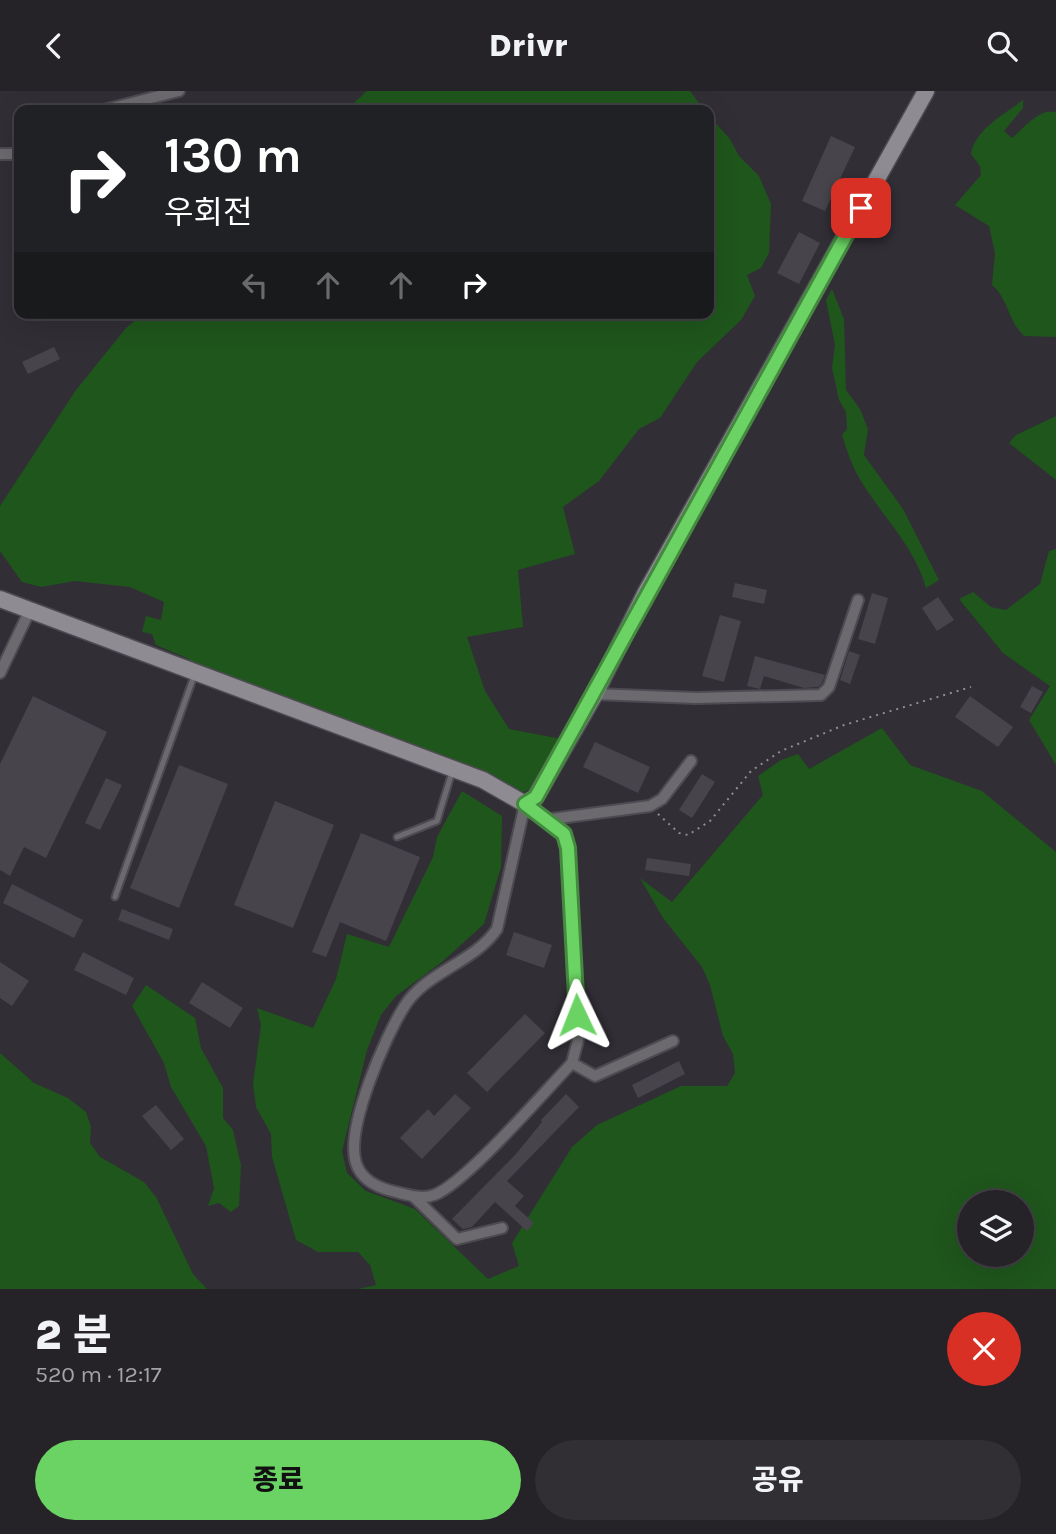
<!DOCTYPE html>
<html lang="ko">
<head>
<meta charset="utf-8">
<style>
	:root { --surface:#252228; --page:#312f34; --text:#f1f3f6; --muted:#a3a4a8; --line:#423f45; --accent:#6ad363 }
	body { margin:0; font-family:Karla,"Noto Sans KR",sans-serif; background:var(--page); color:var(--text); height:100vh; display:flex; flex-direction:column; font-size:26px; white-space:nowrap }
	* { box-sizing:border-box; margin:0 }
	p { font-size:23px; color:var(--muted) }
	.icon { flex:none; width:38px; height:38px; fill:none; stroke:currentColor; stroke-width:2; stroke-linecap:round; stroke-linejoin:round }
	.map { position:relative; height:1198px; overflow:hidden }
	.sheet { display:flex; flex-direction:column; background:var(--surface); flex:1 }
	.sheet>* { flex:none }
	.guide { position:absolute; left:14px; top:14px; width:700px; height:214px; border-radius:14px; box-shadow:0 7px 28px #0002,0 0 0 2px var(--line); background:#202124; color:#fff; overflow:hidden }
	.tools { position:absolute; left:957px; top:1099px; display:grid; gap:14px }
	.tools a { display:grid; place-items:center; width:77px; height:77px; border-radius:50%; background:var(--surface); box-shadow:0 7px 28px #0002,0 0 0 2px var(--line); font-size:35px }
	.pin { position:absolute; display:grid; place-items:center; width:60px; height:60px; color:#fff; margin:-30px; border-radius:14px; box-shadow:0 4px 10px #0006 }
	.me { position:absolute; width:77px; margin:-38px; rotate:358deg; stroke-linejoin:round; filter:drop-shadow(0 0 5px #0008) }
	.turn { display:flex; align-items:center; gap:24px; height:147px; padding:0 35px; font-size:32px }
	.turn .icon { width:91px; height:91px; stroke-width:2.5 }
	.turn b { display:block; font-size:49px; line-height:60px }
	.lanes { display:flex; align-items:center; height:66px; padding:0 35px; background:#0003; justify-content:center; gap:35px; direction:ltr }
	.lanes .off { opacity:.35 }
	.round { display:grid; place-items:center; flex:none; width:74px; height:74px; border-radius:37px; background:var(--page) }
	.summary { display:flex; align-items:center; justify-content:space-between; height:119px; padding:0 35px }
	h1 { font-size:42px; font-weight:800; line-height:52px }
	.cta { display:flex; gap:14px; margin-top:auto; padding:14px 35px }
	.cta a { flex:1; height:80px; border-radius:42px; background:var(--accent); color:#111; font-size:28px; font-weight:800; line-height:80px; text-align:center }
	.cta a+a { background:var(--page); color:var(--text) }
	header { display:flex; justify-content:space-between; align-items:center; height:91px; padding:0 35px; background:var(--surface); font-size:32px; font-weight:800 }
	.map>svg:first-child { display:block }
</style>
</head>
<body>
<header><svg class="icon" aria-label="back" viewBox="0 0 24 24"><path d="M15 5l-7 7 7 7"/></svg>Drivr<svg class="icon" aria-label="search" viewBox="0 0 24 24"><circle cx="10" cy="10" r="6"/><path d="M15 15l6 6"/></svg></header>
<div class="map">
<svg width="1056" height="1198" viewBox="0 0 1056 1198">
	<rect width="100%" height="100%" fill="#312e36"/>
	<g fill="#1f561c" fill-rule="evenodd">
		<polygon points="367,0 690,0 704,19 346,19"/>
		<path d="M1023 9V17L1004 40 1012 47C1024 37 1039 17 1056 21V246L1024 245C1008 230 1008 207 992 194L995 162 989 135 955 114 981 84 980 75 971 63C975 38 1005 23 1023 9Z"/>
		<polygon points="709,25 730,48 739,65 759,85 771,113 769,162 761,177 747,184 755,205 741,229 697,271 660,327 639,338 599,390 563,416 575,463 518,479 523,536 467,546 485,600 509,638 562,648 534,697 523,701 482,683 190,575 189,568 156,554 152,543 142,541 146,525 161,529 164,511 130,496 75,490 41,496 22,491 0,460 0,415 76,299 126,237 144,222 709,222"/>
		<path d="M832 198 844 228 846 299 860 318 868 338 864 364 903 418 939 489 926 497C915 456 882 425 861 390 852 376 847 359 842 344L847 338 846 321 839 309 832 277 835 254 826 209Z"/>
		<polygon points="1056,325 1056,389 1009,352 1016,344"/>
		<polygon points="1056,458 1056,674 1029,629 1050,595 1003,562 959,508 973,501 991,516 1006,519 1040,493 1049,460"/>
		<path d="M882 637 910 674 982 700 1056 761V1198H358L376 1194 370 1174 358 1161H318L296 1149 272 1066 271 1043 256 1016 253 993 261 934 257 917 313 937 336 888 347 843 389 856 433 766 437 746 462 700 502 725 501 776 484 833 442 871 396 905 381 924 367 959 342 1060 347 1082 366 1100 415 1118 488 1188 519 1175 512 1152 572 1056 597 1034 681 995H727L735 982 733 963 723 945 710 894 702 876 663 827 640 787 672 811 763 704 758 685 781 669 798 663 809 678ZM970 1111H1022V1164H970Z"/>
		<polygon points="146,894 195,927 201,957 223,997 223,1027 233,1039 241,1074 239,1115 231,1121 219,1112 208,1115 214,1097 206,1055 171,996 164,972 132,915"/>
		<polygon points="0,962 34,992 68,1007 86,1021 91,1036 90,1052 100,1066 144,1091 156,1106 193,1183 207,1198 0,1198"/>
	</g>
	<g fill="#47444c">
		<polygon points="831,45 855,56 825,120 802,110"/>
		<polygon points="799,141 820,152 799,193 777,182"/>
		<polygon points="54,256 60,268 28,283 22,271"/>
		<polygon points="735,492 767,499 764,513 732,506"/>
		<polygon points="872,502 888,507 875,553 858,548"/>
		<polygon points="938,506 954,529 937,540 922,517"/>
		<polygon points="720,524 741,530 724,591 702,585"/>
		<polygon points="849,560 860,564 850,593 840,589"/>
		<polygon points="755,565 825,584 822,592 818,596 804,597 764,585 760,598 747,595"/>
		<polygon points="1032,595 1043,601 1031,622 1020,616"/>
		<polygon points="33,605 107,641 46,767 24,756 10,785 0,779 0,673"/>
		<polygon points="970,605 1013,636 998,656 955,626"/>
		<polygon points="595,651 650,676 638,702 583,676"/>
		<polygon points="179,674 228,693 179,817 130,797"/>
		<polygon points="702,683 715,691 692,727 679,719"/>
		<polygon points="106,687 122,694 100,739 85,732"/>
		<polygon points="275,710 334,734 293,837 234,814"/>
		<polygon points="361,742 420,766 386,850 340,831 326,866 312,861"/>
		<polygon points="647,767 691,773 689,785 645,779"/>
		<polygon points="12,793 83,829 74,847 3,812"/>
		<polygon points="122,818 173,838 169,849 118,829"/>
		<polygon points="514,841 552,854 544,877 506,864"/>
		<polygon points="83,861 134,887 126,904 74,879"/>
		<polygon points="0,871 29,890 12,915 0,907"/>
		<polygon points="202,891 243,917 230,937 189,912"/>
		<polygon points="525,923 545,942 487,1001 467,982"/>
		<polygon points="679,970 685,983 638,1007 632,994"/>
		<polygon points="455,1003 471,1017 422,1068 400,1047 428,1018 434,1025"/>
		<polygon points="566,1003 579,1016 507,1090 524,1105 515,1115 534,1132 527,1140 495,1111 472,1136 463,1138 452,1128 516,1063 542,1031 541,1029"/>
		<polygon points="156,1014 184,1048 171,1059 142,1025"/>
	</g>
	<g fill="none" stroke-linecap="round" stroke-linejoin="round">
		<g stroke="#4d4b52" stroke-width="9">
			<g id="lane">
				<polyline points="397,746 437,730 452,681"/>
				<polyline points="115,806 194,585"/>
			</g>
		</g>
		<g stroke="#4d4b52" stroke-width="14">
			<g id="street">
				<polyline points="104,19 179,0"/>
				<polyline points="0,63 19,63"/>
				<polyline points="0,582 30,519"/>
				<polyline points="595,603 696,607 821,604 829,596 858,509"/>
				<path d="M525 713 564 743 568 757 578 949 572 972C544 1001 466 1092 434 1104 421 1109 405 1103 392 1100 376 1096 361 1088 356 1072 345 1038 385 946 404 916 425 881 474 872 497 838Z"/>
				<polyline points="544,729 650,715 662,708 691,670"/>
				<polyline points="572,972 595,985 673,950"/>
				<polyline points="414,1106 457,1148 502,1137"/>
			</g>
		</g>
		<g stroke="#4d4b52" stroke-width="19">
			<polyline id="secondary" points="0,508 483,689 525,713 535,707 595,603 645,503 926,0"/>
		</g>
		<polyline stroke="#908d94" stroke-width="2" stroke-dasharray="2 5" stroke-linecap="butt" points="658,723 679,742 688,744 710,730 751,680 781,660 844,634 971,596"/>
		<use href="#lane" stroke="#6c6a6e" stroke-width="5"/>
		<use href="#street" stroke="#6c6a6e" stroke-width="10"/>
		<use href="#secondary" stroke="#8e8b92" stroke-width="16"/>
	</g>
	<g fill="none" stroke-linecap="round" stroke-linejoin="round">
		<g stroke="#458940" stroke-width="18">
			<polyline id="route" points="577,924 568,757 564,743 525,713 536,706 861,117"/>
		</g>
		<use href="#route" stroke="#6ad363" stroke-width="12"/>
	</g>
</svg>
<div class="tools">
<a><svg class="icon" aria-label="layers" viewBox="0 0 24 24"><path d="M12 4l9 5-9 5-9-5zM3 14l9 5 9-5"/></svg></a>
</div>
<div class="pin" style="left:861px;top:117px;background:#d93025"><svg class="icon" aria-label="arrive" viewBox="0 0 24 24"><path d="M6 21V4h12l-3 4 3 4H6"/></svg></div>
<svg class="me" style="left:577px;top:924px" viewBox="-20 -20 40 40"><path d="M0-17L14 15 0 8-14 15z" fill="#6ad363" stroke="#fff" stroke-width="4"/></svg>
<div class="guide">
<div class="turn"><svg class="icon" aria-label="right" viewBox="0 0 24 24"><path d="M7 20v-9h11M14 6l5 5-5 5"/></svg><div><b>130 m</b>우회전</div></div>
<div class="lanes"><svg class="icon off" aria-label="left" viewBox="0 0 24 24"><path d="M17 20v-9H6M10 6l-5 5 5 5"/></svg><svg class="icon off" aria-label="ahead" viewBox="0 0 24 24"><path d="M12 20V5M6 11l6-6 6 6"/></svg><svg class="icon off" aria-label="ahead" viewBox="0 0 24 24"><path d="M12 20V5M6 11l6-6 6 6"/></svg><svg class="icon" aria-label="right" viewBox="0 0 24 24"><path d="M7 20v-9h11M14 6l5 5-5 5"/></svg></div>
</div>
</div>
<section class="sheet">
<div class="summary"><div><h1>2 분</h1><p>520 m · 12:17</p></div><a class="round" style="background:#d93025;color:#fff"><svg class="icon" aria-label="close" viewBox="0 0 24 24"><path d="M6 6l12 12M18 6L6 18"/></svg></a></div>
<div class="cta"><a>종료</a><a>공유</a></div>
</section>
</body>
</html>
